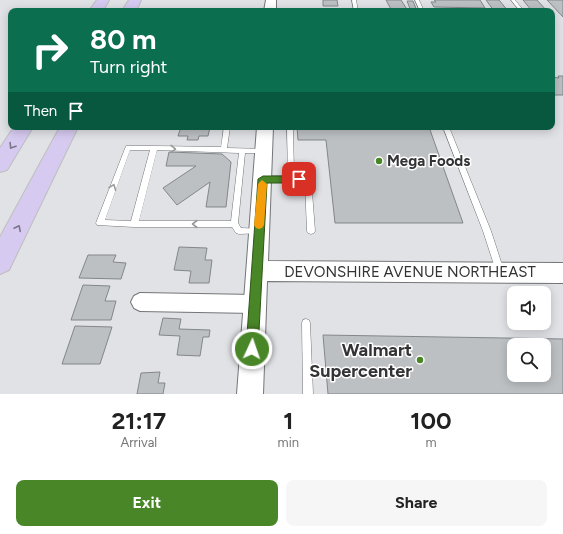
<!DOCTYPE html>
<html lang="en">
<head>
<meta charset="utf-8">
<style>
	:root { --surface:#fff; --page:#f6f6f6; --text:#222; --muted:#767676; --accent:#488627 }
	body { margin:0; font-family:Figtree,sans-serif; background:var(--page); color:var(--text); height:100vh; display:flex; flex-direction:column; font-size:15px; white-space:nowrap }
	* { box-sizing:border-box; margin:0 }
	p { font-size:13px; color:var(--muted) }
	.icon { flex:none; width:22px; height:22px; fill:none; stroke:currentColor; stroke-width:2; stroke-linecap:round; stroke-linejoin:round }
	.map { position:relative; height:394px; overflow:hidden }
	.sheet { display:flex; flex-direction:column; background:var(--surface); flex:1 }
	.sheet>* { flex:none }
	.banner { position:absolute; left:8px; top:8px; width:547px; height:122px; border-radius:8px; box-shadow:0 2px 10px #0003; background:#0b6e4f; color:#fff; overflow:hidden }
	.controls { position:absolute; left:507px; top:286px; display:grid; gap:8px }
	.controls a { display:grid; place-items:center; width:44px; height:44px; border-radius:8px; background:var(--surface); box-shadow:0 2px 10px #0003; font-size:20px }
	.pin { position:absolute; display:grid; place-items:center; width:34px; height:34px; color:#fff; margin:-17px; border-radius:8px; box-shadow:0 2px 6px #0006 }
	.me { position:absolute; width:44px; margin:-22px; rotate:3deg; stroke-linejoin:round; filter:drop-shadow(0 0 3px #0008) }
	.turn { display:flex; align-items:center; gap:14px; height:84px; padding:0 16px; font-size:18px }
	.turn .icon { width:52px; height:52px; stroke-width:2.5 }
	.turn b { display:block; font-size:28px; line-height:34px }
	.then { display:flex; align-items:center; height:38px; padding:0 16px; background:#0003; gap:8px; font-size:15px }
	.eta { display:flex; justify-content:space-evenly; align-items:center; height:68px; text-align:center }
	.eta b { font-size:24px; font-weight:700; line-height:28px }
	.button { display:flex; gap:8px; margin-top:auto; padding:8px 16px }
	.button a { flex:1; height:46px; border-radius:8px; background:var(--accent); color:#fff; font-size:16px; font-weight:700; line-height:46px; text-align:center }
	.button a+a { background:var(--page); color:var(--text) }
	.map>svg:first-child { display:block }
</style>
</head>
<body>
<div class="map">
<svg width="563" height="394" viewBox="0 0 563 394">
	<rect width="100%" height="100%" fill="#e1e2e6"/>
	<g fill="#bcc0c3" stroke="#83878a" fill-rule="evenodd">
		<polygon points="323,0 337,0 338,6 323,6"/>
		<polygon points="386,0 401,0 408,11 392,11"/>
		<polygon points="434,0 480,0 485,8 434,7 431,2 436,2"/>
		<polygon points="486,0 499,0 508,11 494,11"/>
		<polygon points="523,0 537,0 547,11 532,11"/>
		<polygon points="547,0 563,0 563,17"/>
		<polygon points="407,1 413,1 417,11 411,11"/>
		<polygon points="558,76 563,76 563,95 555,95 552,93 552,77 559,78"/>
		<polygon points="181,127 210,127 208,136 199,136 198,140 187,140 188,136 178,136"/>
		<polygon points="297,127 429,127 463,223 335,223 326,140 298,140"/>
		<polygon points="169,152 222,154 231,162 226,207 206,207 210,182 177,205 163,188 196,166 166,166"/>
		<polygon points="179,247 207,248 205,260 212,260 209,283 189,283 191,271 174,270"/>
		<polygon points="88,255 116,255 113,262 126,263 121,279 79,278"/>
		<polygon points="83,285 110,286 105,301 116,301 111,320 71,320"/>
		<polygon points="163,318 181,319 179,329 210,330 209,337 203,337 200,356 177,355 180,336 159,335"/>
		<polygon points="75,326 112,327 100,364 62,364"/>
		<path d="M323 335 563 339V394H328ZM514 345H544V375H514Z"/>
		<polygon points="160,372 158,383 165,383 163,394 137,394 141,373"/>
	</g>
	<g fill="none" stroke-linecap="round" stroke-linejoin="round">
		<g stroke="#747578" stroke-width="1">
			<g id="service">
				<polygon points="352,0 356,0 358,11 354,11"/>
				<polygon points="415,0 419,0 424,11 420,11"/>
				<polygon points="511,0 515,0 524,11 520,11"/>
				<path d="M224 127H230L227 148 264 149 267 151 264 153H245L238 223 241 228 261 229 262 231 261 233 239 234 236 233 232 227H134L97 225 96 223 126 146H154L221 147ZM130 150H150L131 221 105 220ZM157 150 239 153 231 221H139Z"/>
				<polygon points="287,127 293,127 294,176 310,177 311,179 315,231 314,233 311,234 308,233 307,231 305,182 263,182 261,181 260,179 261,177 263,176 288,176"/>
				<polygon points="443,127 449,127 491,231 504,271 503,274 500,275 497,274 496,271 483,231"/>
				<polygon points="306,319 309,320 310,323 313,394 303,394 302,323 303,320"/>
			</g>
		</g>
		<g stroke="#747578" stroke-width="2">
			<polygon id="minor" points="140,293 255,295 261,298 264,304 261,310 255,313 140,311 134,308 131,302 134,296"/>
		</g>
		<g stroke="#747578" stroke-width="2">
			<g id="tertiary">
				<polygon points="266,0 276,0 276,11 264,11"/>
				<polygon points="257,127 273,127 268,261 563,263 563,283 267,281 263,394 237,394"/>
			</g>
		</g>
		<g stroke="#bebebe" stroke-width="2">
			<g id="motorway">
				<polygon points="97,0 109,0 103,11 89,11"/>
				<polygon points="129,0 141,0 136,11 122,11"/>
				<polygon points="14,127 33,127 7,170 0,172 0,148"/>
				<polygon points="60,127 78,127 9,270 0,274 0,237"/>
			</g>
		</g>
		<use href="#service" fill="#fff" fill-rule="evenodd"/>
		<use href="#minor" fill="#fff" fill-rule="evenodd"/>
		<use href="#tertiary" fill="#fff" fill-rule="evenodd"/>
		<use href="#motorway" fill="#d6caf0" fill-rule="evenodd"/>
	</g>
	<defs><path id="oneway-chevron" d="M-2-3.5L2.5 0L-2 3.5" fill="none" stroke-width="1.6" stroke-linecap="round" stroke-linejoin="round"/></defs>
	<g stroke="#7c7789">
		<use href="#oneway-chevron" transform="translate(12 146) rotate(122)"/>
		<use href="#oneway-chevron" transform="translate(18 228) rotate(-63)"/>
	</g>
	<g stroke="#99999a">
		<use href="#oneway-chevron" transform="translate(173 149) rotate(1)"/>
		<use href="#oneway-chevron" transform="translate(113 187) rotate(-69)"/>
		<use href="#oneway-chevron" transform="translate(195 224) rotate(180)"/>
	</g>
	<polygon fill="#488627" stroke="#2f5719" points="263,176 299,176 304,179 299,183 267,183 258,349 256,353 252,355 248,353 246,349 258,179"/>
	<polygon fill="#f59e0b" points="262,180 267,184 264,225 262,228 259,229 256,228 254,225 258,184"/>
	<g fill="#488627" stroke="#fff" stroke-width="1.5">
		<circle cx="379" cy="161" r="4"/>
		<circle cx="420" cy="360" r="4"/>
	</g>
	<g text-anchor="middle" stroke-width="3" stroke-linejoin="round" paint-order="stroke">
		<g font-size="15" font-weight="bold" fill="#333335" stroke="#fff" text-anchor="start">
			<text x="387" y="166">Mega Foods</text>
		</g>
		<g font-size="15" fill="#333335" stroke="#fff">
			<text x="410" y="277">DEVONSHIRE AVENUE NORTHEAST</text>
		</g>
		<g font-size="18" font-weight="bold" fill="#333335" stroke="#fff" text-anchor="end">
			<text x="412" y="356">Walmart<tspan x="412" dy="21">Supercenter</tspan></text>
		</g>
	</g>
</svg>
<div class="controls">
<a><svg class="icon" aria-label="sound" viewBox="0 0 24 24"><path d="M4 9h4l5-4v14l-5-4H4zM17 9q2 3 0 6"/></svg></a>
<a><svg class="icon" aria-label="search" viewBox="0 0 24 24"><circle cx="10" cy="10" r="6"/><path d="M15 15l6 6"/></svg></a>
</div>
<div class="pin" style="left:299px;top:179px;background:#d93025"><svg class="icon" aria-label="arrive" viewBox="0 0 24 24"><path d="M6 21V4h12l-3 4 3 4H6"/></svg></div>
<svg class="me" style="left:252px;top:349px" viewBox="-20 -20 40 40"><circle r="17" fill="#488627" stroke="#fff" stroke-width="3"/><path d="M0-11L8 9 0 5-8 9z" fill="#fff"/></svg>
<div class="banner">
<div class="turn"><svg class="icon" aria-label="right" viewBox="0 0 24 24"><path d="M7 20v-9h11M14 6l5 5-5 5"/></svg><div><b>80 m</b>Turn right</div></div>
<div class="then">Then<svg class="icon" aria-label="arrive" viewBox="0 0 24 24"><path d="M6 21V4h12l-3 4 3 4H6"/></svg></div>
</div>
</div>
<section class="sheet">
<div class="eta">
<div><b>21:17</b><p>Arrival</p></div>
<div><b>1</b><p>min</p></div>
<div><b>100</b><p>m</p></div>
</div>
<div class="button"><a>Exit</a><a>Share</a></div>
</section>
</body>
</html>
